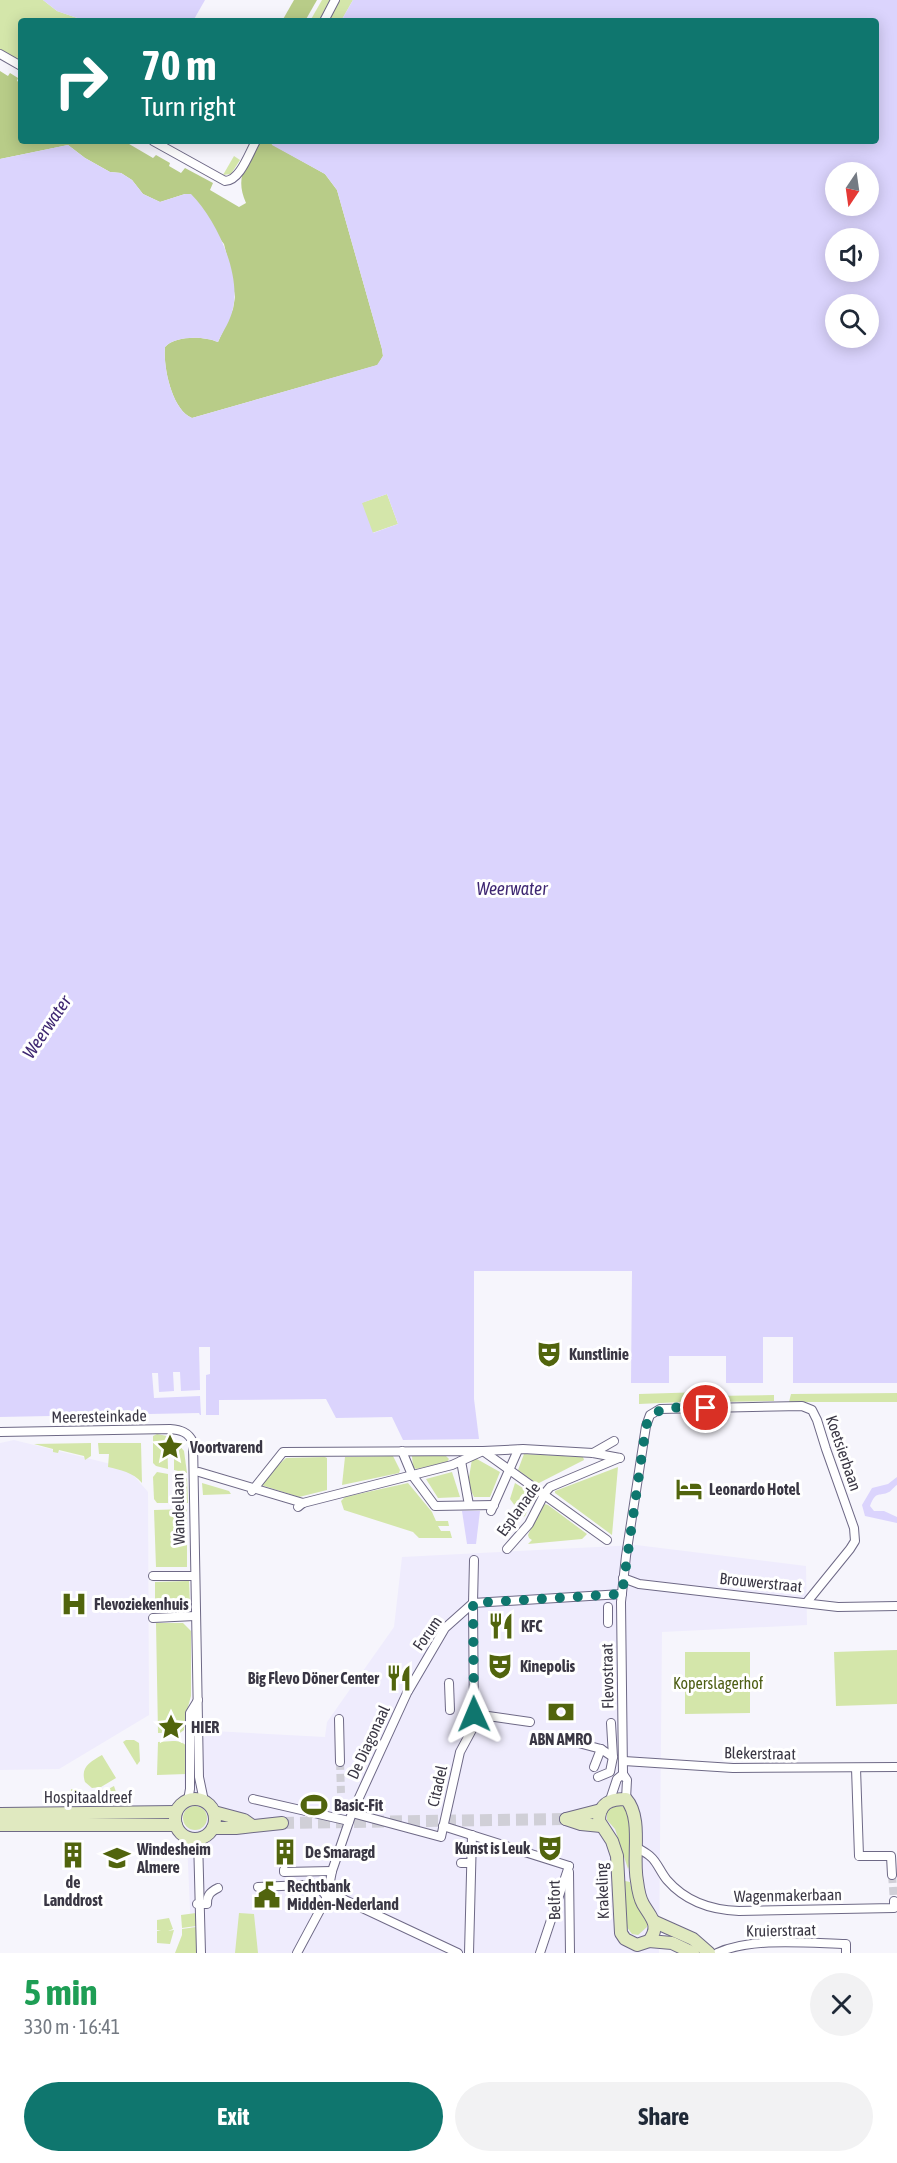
<!DOCTYPE html>
<html lang="en">
<head>
<meta charset="utf-8">
<style>
	:root { --surface:#fff; --page:#f2f2f3; --text:#1f2937; --muted:#747a83; --accent:#0f766e }
	body { margin:0; font-family:"Asap Condensed",sans-serif; background:var(--page); color:var(--text); height:100vh; display:flex; flex-direction:column; font-size:22px; white-space:nowrap }
	* { box-sizing:border-box; margin:0 }
	p { font-size:20px; color:var(--muted) }
	.icon { flex:none; width:33px; height:33px; fill:none; stroke:currentColor; stroke-width:2; stroke-linecap:round; stroke-linejoin:round }
	.map { position:relative; height:1953px; overflow:hidden }
	.sheet { display:flex; flex-direction:column; background:var(--surface); flex:1 }
	.sheet>* { flex:none }
	.hud { position:absolute; left:18px; top:18px; width:861px; height:126px; border-radius:6px; box-shadow:0 3px 15px #0003; background:#0f766e; color:#fff; overflow:hidden }
	.needle { width:39px; rotate:193deg }
	.buttons { position:absolute; left:825px; top:162px; display:grid; gap:12px }
	.buttons a { display:grid; place-items:center; width:54px; height:54px; border-radius:50%; background:var(--surface); box-shadow:0 3px 15px #0003; font-size:30px }
	.pin { position:absolute; display:grid; place-items:center; width:51px; height:51px; color:#fff; margin:-26px; border:3px solid #fff; border-radius:50%; box-shadow:0 2px 6px #0007 }
	.me { position:absolute; width:66px; margin:-33px; rotate:359deg; stroke-linejoin:round; filter:drop-shadow(0 0 4px #0008) }
	.turn { display:flex; align-items:center; gap:21px; height:126px; padding:0 24px; font-size:27px }
	.turn .icon { width:78px; height:78px; stroke-width:2.5 }
	.turn b { display:block; font-size:42px; line-height:51px }
	.round { display:grid; place-items:center; flex:none; width:63px; height:63px; border-radius:32px; background:var(--page) }
	.summary { display:flex; align-items:center; justify-content:space-between; height:102px; padding:0 24px }
	h1 { font-size:36px; font-weight:700; line-height:45px; color:#1e9e55 }
	.primary-button { display:flex; gap:12px; margin-top:auto; padding:12px 24px }
	.primary-button a { flex:1; height:69px; border-radius:36px; background:var(--accent); color:#fff; font-size:24px; font-weight:700; line-height:69px; text-align:center }
	.primary-button a+a { background:var(--page); color:var(--text) }
	.map>svg:first-child { display:block }
</style>
</head>
<body>
<div class="map">
<svg width="897" height="1953" viewBox="0 0 897 1953">
	<rect width="100%" height="100%" fill="#f6f5fc"/>
	<g fill="#efecfd">
		<polygon points="14,1440 127,1468 148,1492 149,1715 59,1769 0,1770 0,1443"/>
		<polygon points="636,1545 806,1566 807,1625 662,1632 659,1953 192,1953 183,1754 212,1731 325,1737 327,1722 394,1627 402,1557"/>
	</g>
	<g fill="#d4e6aa">
		<polygon points="0,0 43,0 57,11 86,21 21,21 21,62 0,50"/>
		<polygon points="322,0 330,0 319,21 310,21"/>
		<polygon points="339,0 353,0 341,21 328,21"/>
		<polygon points="234,156 240,160 231,174 223,175"/>
		<polygon points="387,494 398,524 372,533 361,503"/>
		<polygon points="704,1392 705,1401 639,1404 639,1394"/>
		<polygon points="897,1393 897,1402 789,1402 791,1394"/>
		<polygon points="774,1395 774,1401 712,1402 712,1396"/>
		<polygon points="157,1434 167,1436 168,1469 156,1466 153,1463 153,1436"/>
		<polygon points="174,1439 184,1451 187,1473 174,1470"/>
		<polygon points="91,1443 91,1456 85,1460 84,1456 59,1450 58,1453 53,1452 53,1449 34,1444"/>
		<path d="M98 1443H141L142 1483C133 1472 120 1470 108 1467L109 1454H99Z"/>
		<polygon points="524,1454 583,1457 584,1460 537,1484 518,1470"/>
		<polygon points="445,1455 449,1459 447,1462 416,1469 413,1467 412,1456"/>
		<polygon points="393,1456 400,1470 399,1473 342,1485 345,1457"/>
		<polygon points="325,1457 327,1458 327,1490 299,1497 261,1485 261,1481 286,1458"/>
		<polygon points="475,1458 500,1472 490,1497 474,1497 468,1484 472,1459"/>
		<polygon points="618,1467 612,1535 555,1493 555,1491"/>
		<polygon points="157,1472 168,1474 168,1503 157,1503 154,1499 153,1477"/>
		<polygon points="452,1472 460,1497 438,1498 426,1479"/>
		<polygon points="174,1476 187,1478 188,1503 175,1503"/>
		<polygon points="202,1483 229,1491 231,1494 203,1495"/>
		<polygon points="408,1483 432,1512 436,1521 448,1521 449,1526 438,1526 441,1531 450,1531 452,1538 419,1538 413,1532 344,1510 341,1501 345,1497"/>
		<polygon points="515,1483 534,1495 525,1516 523,1517 510,1499"/>
		<polygon points="545,1504 548,1505 587,1534 582,1539 528,1544 532,1540 529,1538 528,1535 541,1506"/>
		<polygon points="187,1509 187,1567 156,1567 154,1510"/>
		<polygon points="189,1581 190,1604 183,1611 155,1612 155,1582"/>
		<polygon points="156,1623 183,1623 191,1631 191,1696 186,1714 184,1730 180,1733 158,1733"/>
		<polygon points="897,1650 897,1704 836,1706 834,1652"/>
		<polygon points="685,1652 750,1652 750,1713 685,1714"/>
		<polygon points="126,1740 134,1740 139,1743 140,1761 137,1765 123,1742"/>
		<path d="M158 1742C168 1742 181 1738 187 1747L186 1774 157 1775Z"/>
		<path d="M102 1755 116 1778 101 1787 92 1788 85 1782C80 1767 90 1762 102 1755Z"/>
		<polygon points="114,1786 116,1792 113,1797 107,1794 71,1796 71,1789 99,1794"/>
		<path d="M617 1805C622 1806 626 1807 628 1812 632 1821 632 1862 628 1869L615 1829 607 1820V1811Z"/>
		<circle cx="195" cy="1818" r="12"/>
		<path d="M625 1881 630 1882C633 1896 637 1909 647 1919V1927L638 1935 632 1934 626 1926Z"/>
		<polygon points="196,1913 196,1926 182,1928 181,1915"/>
		<polygon points="239,1913 254,1914 258,1953 235,1953"/>
		<polygon points="169,1918 173,1929 168,1931 174,1930 170,1944 157,1943 157,1931 161,1931 157,1930 157,1920"/>
		<polygon points="196,1927 197,1953 175,1953 182,1935 182,1929"/>
	</g>
	<g fill="#b8cc88">
		<polygon points="294,0 317,0 305,21 282,21"/>
		<path d="M0 71 8 76 10 73 18 78 17 81 21 83V141H124L153 158 156 155 170 163 169 166 181 173 185 168 213 183 210 190 239 207 246 203C234 176 247 164 260 141H266L325 174 337 190 382 349 383 356 378 365 192 418C172 410 163 367 165 347 175 335 205 336 218 342L233 309 235 297 230 268 224 244 185 194 160 202 143 194 132 180 121 173 110 172 85 158 68 145 0 159Z"/>
	</g>
	<g fill="#dbd4fd" fill-rule="evenodd">
		<polygon points="43,0 205,0 193,21 86,21 57,11"/>
		<path d="M353 0H897V1383H793V1337H763V1383H726V1356H669V1383H631L632 1271H474V1399L479 1439 403 1440 392 1417 336 1418 326 1399 219 1400V1415H200L199 1413 0 1417V159L68 145 85 158 110 172 121 173 132 180 143 194 160 202 185 194H191C216 219 241 273 233 308 231 320 223 331 218 342 205 336 175 335 165 347 163 367 172 410 192 418L377 365 383 356 382 349 337 190 325 174 272 145 274 141H876V21H341ZM836 172H868V206H836ZM836 238H868V272H836ZM836 304H868V338H836ZM387 494 398 524 373 533 362 503Z"/>
		<path d="M897 1477V1485C896 1485 890 1492 889 1492 879 1497 876 1490 870 1506L874 1511H884L897 1517V1523L865 1516 862 1505 872 1488 888 1484Z"/>
		<polygon points="462,1511 480,1511 476,1544 467,1544"/>
	</g>
	<polygon fill="#f6f5fc" points="199,1347 210,1347 210,1374 206,1375 206,1415 201,1415 200,1396 154,1398 152,1373 158,1373 159,1392 174,1391 173,1372 180,1372 181,1391 200,1390"/>
	<g fill="none" stroke-linecap="round" stroke-linejoin="round">
		<g stroke="#d0cfd7" stroke-width="8" stroke-dasharray="8 4" stroke-linecap="butt">
			<polyline points="340,1762 341,1793"/>
			<polyline points="892,1875 894,1901"/>
		</g>
		<polyline stroke="#d0cfd7" stroke-width="12" stroke-dasharray="12 6" stroke-linecap="butt" points="282,1823 566,1819"/>
		<g stroke="#6e6986" stroke-width="10">
			<g id="street">
				<polyline points="324,21 335,0"/>
				<polyline points="0,54 21,66"/>
				<path d="M153 141 225 181C240 181 249 153 256 141"/>
				<path d="M0 1432 170 1429C181 1430 188 1432 193 1442L199 1777 204 1801"/>
				<polyline points="402,1451 412,1475 435,1506 494,1505"/>
				<polyline points="593,1453 614,1441"/>
				<polyline points="461,1461 469,1505"/>
				<polyline points="199,1472 303,1503"/>
				<polyline points="252,1491 283,1452 483,1451 607,1540"/>
				<polyline points="298,1507 303,1503 452,1465 483,1451 523,1449 593,1453 620,1458"/>
				<polyline points="491,1511 518,1450"/>
				<polyline points="507,1549 529,1524 545,1493 550,1487 619,1458"/>
				<polyline points="474,1560 473,1603 622,1594"/>
				<polyline points="153,1576 194,1576"/>
				<polyline points="623,1578 639,1584 838,1607 897,1606"/>
				<polyline points="608,1607 608,1623"/>
				<polyline points="153,1618 195,1616"/>
				<polyline points="449,1683 450,1710"/>
				<polyline points="474,1714 530,1722"/>
				<polyline points="339,1719 340,1762"/>
				<polyline points="571,1741 601,1749 613,1757"/>
				<polyline points="624,1761 733,1768 897,1767"/>
				<polyline points="594,1767 601,1749"/>
				<polyline points="856,1768 859,1856 891,1856 892,1875"/>
				<polyline points="598,1777 610,1772 613,1757 611,1723"/>
				<polyline points="253,1799 349,1821"/>
				<polyline points="626,1799 627,1780 623,1774 621,1602 626,1556 646,1426 650,1415 660,1409 802,1406 812,1410 817,1420 826,1449 854,1528 855,1541 850,1549 807,1602"/>
				<polyline points="188,1800 190,1789 190,1713 198,1700"/>
				<polyline points="610,1800 617,1779 623,1774"/>
				<polyline points="352,1813 441,1837 460,1752 474,1726 473,1603"/>
				<polyline points="443,1826 569,1866"/>
				<polyline points="198,1838 201,1953"/>
				<path d="M635 1846C640 1850 646 1852 651 1857 657 1862 661 1873 667 1880 686 1902 711 1910 739 1911L894 1908V1901"/>
				<polyline points="461,1863 471,1863"/>
				<polyline points="284,1870 284,1872 332,1871"/>
				<polyline points="569,1872 570,1953"/>
				<polyline points="258,1887 304,1885 318,1886 327,1897 343,1899 458,1953"/>
				<path d="M197 1904H207C207 1895 210 1892 218 1888"/>
				<polyline points="297,1953 327,1897 332,1871 352,1813 407,1693 445,1628 473,1603"/>
				<polyline points="469,1953 472,1835"/>
				<polyline points="540,1953 569,1866"/>
				<path d="M717 1953C751 1937 808 1943 846 1944V1953"/>
			</g>
		</g>
		<g stroke="#6e6986" stroke-width="14">
			<g id="secondary">
				<path d="M626 1799C643 1818 632 1857 637 1881 638 1889 639 1897 643 1904 651 1918 661 1925 649 1941L637 1945 625 1939 621 1933 617 1856 612 1841 599 1821C599 1803 610 1799 626 1799Z"/>
				<circle cx="195" cy="1819" r="20"/>
				<polyline points="214,1812 244,1820 251,1825"/>
				<polyline points="0,1814 176,1812"/>
				<polyline points="566,1819 601,1810"/>
				<polyline points="566,1819 581,1824 601,1826"/>
				<polyline points="0,1825 176,1825"/>
				<polyline points="213,1828 236,1828 282,1823"/>
				<polyline points="655,1922 693,1939 709,1953"/>
				<polyline points="649,1941 672,1943 693,1953"/>
			</g>
		</g>
		<use href="#street" stroke="#fff" stroke-width="8"/>
		<use href="#secondary" stroke="#e0e9c0" stroke-width="12"/>
	</g>
	<g fill="none" stroke-linecap="round" stroke-linejoin="round">
		<path stroke="#0f766e" stroke-width="10" stroke-dasharray="0 18" d="M474 1714 473 1603 622 1594 646 1426C655 1401 683 1409 706 1408"/>
	</g>
	<defs>
		<g id="theatre-bare" transform="scale(2.07)"><path d="M-5-5.5Q0-4 5-5.5V0Q5 5 0 6Q-5 5-5 0ZM-3.3-2.5H-1v1.5H-3.3ZM1-2.5H3.3v1.5H1ZM-2.8 1Q0 5.5 2.8 1Z" fill="#51640d" stroke="#fff" stroke-width="2.5" paint-order="stroke"/></g>
		<g id="sight-bare" transform="scale(2.07)"><path d="M0-6L1.8-2.2L6-1.7L2.9 1.2L3.7 5.4L0 3.3L-3.7 5.4L-2.9 1.2L-6-1.7L-1.8-2.2Z" fill="#51640d" stroke="#fff" stroke-width="2.5" paint-order="stroke"/></g>
		<g id="hotel-bare" transform="scale(2.07)"><path d="M-6-4.5h1.5V1H6V5H4.5V3h-9V5H-6ZM-4 0a1.8 1.8 0 1 1 3.6 0ZM.5 0V-2.5h3Q6-2.5 6 0Z" fill="#51640d" stroke="#fff" stroke-width="2.5" paint-order="stroke"/></g>
		<g id="hospital-bare" transform="scale(2.07)"><path d="M-5-5h3v3.5h4V-5h3V5h-3V1.5h-4V5h-3Z" fill="#51640d" stroke="#fff" stroke-width="2.5" paint-order="stroke"/></g>
		<g id="restaurant-bare" transform="scale(2.07)"><path d="M-5-6h1v4h1v-4h1v4h1v-4h1v5L-1.5 .5V6h-2V.5L-5-1ZM5-6V6H3V1.5H1.5Q1.5-4 5-6Z" fill="#51640d" stroke="#fff" stroke-width="2.5" paint-order="stroke"/></g>
		<g id="bank-bare" transform="scale(2.07)"><path d="M-6-4H6V4H-6ZM0-2.3a2.3 2.3 0 1 0 0 4.6a2.3 2.3 0 1 0 0-4.6Z" fill="#51640d" stroke="#fff" stroke-width="2.5" paint-order="stroke"/></g>
		<g id="stadium-bare" transform="scale(2.07)"><path d="M0-5a6.5 5 0 1 0 0 10a6.5 5 0 1 0 0-10ZM-3.5-1.8h7v3.6h-7Z" fill="#51640d" stroke="#fff" stroke-width="2.5" paint-order="stroke"/></g>
		<g id="building-bare" transform="scale(2.07)"><path d="M-4-6H4V6H1V3H-1V6H-4ZM-2.5-4.3h1.7v1.8h-1.7ZM.8-4.3h1.7v1.8H.8ZM-2.5-1h1.7V.8h-1.7ZM.8-1h1.7V.8H.8Z" fill="#51640d" stroke="#fff" stroke-width="2.5" paint-order="stroke"/></g>
		<g id="university-bare" transform="scale(2.07)"><path d="M0-5L7-2L0 1L-7-2ZM-4 1L0 2.5L4 1V4Q0 6-4 4Z" fill="#51640d" stroke="#fff" stroke-width="2.5" paint-order="stroke"/></g>
		<g id="civic-bare" transform="scale(2.07)"><path d="M-.6-6.5H3V-4.5H.6V-3L4-1V1h2V6H-6V1h2V-1L-.6-3ZM-1.2 2.5V6h2.4V2.5Z" fill="#51640d" stroke="#fff" stroke-width="2.5" paint-order="stroke"/></g>
	</defs>
	<g fill-rule="evenodd">
		<use href="#theatre-bare" x="549" y="1354"/>
		<use href="#sight-bare" x="170" y="1447"/>
		<use href="#hotel-bare" x="689" y="1489"/>
		<use href="#hospital-bare" x="74" y="1604"/>
		<use href="#restaurant-bare" x="501" y="1626"/>
		<use href="#theatre-bare" x="500" y="1666"/>
		<use href="#restaurant-bare" x="399" y="1678"/>
		<use href="#bank-bare" x="561" y="1712"/>
		<use href="#sight-bare" x="171" y="1727"/>
		<use href="#stadium-bare" x="314" y="1805"/>
		<use href="#theatre-bare" x="550" y="1848"/>
		<use href="#building-bare" x="285" y="1852"/>
		<use href="#building-bare" x="73" y="1855"/>
		<use href="#university-bare" x="117" y="1858"/>
		<use href="#civic-bare" x="267" y="1895"/>
	</g>
	<g text-anchor="middle" stroke-width="6" stroke-linejoin="round" paint-order="stroke">
		<g font-size="16" font-weight="bold" fill="#3a3744" stroke="#fff" text-anchor="start">
			<text x="569" y="1360">Kunstlinie</text>
			<text x="190" y="1453">Voortvarend</text>
			<text x="709" y="1495">Leonardo Hotel</text>
			<text x="94" y="1610">Flevoziekenhuis</text>
			<text x="521" y="1632">KFC</text>
			<text x="520" y="1672">Kinepolis</text>
			<text x="379" y="1684" text-anchor="end">Big Flevo Döner Center</text>
			<text x="191" y="1733">HIER</text>
			<text x="561" y="1745" text-anchor="middle">ABN AMRO</text>
			<text x="334" y="1811">Basic-Fit</text>
			<text x="530" y="1854" text-anchor="end">Kunst is Leuk</text>
			<text x="137" y="1855">Windesheim<tspan x="137" dy="18">Almere</tspan></text>
			<text x="305" y="1858">De Smaragd</text>
			<text x="73" y="1888" text-anchor="middle">de<tspan x="73" dy="18">Landdrost</tspan></text>
			<text x="287" y="1892">Rechtbank<tspan x="287" dy="18">Midden-Nederland</tspan></text>
		</g>
		<g font-size="16" fill="#3a3744" stroke="#fff">
			<text transform="translate(99 1416) rotate(-1)" y="6">Meeresteinkade</text>
			<text transform="translate(844 1453) rotate(71)" y="6">Koetsierbaan</text>
			<text transform="translate(178 1509) rotate(-91)" y="6">Wandellaan</text>
			<text transform="translate(518 1509) rotate(-54)" y="6">Esplanade</text>
			<text transform="translate(761 1582) rotate(6)" y="6">Brouwerstraat</text>
			<text transform="translate(427 1633) rotate(-55)" y="6">Forum</text>
			<text transform="translate(607 1676) rotate(-91)" y="6">Flevostraat</text>
			<text transform="translate(368 1742) rotate(-65)" y="6">De Diagonaal</text>
			<text transform="translate(760 1753) rotate(1)" y="6">Blekerstraat</text>
			<text transform="translate(437 1786) rotate(-77)" y="6">Citadel</text>
			<text x="88" y="1803">Hospitaaldreef</text>
			<text transform="translate(602 1891) rotate(-92)" y="6">Krakeling</text>
			<text transform="translate(788 1895) rotate(-1)" y="6">Wagenmakerbaan</text>
			<text transform="translate(554 1900) rotate(-91)" y="6">Belfort</text>
			<text transform="translate(781 1930) rotate(-1)" y="6">Kruierstraat</text>
		</g>
		<g font-size="16" fill="#4d5e14" stroke="#fff">
			<text x="718" y="1689">Koperslagerhof</text>
		</g>
		<g font-size="18" font-style="italic" fill="#3f2872" stroke="#fff">
			<text x="512" y="895">Weerwater</text>
			<text transform="translate(47 1027) rotate(-56)" y="6">Weerwater</text>
		</g>
	</g>
</svg>
<div class="buttons">
<a><svg class="needle" viewBox="-14 -14 28 28"><path d="M0-13l5 13h-10z" fill="#e53935"/><path d="M0 13l5-13h-10z" fill="#747a83"/></svg></a>
<a><svg class="icon" aria-label="sound" viewBox="0 0 24 24"><path d="M4 9h4l5-4v14l-5-4H4zM17 9q2 3 0 6"/></svg></a>
<a><svg class="icon" aria-label="search" viewBox="0 0 24 24"><circle cx="10" cy="10" r="6"/><path d="M15 15l6 6"/></svg></a>
</div>
<div class="pin" style="left:706px;top:1408px;background:#d93025"><svg class="icon" aria-label="arrive" viewBox="0 0 24 24"><path d="M6 21V4h12l-3 4 3 4H6"/></svg></div>
<svg class="me" style="left:474px;top:1714px" viewBox="-20 -20 40 40"><path d="M0-17L14 15 0 8-14 15z" fill="#0f766e" stroke="#fff" stroke-width="4"/></svg>
<div class="hud">
<div class="turn"><svg class="icon" aria-label="right" viewBox="0 0 24 24"><path d="M7 20v-9h11M14 6l5 5-5 5"/></svg><div><b>70 m</b>Turn right</div></div>
</div>
</div>
<section class="sheet">
<div class="summary"><div><h1>5 min</h1><p>330 m · 16:41</p></div><a class="round"><svg class="icon" aria-label="close" viewBox="0 0 24 24"><path d="M6 6l12 12M18 6L6 18"/></svg></a></div>
<div class="primary-button"><a>Exit</a><a>Share</a></div>
</section>
</body>
</html>
